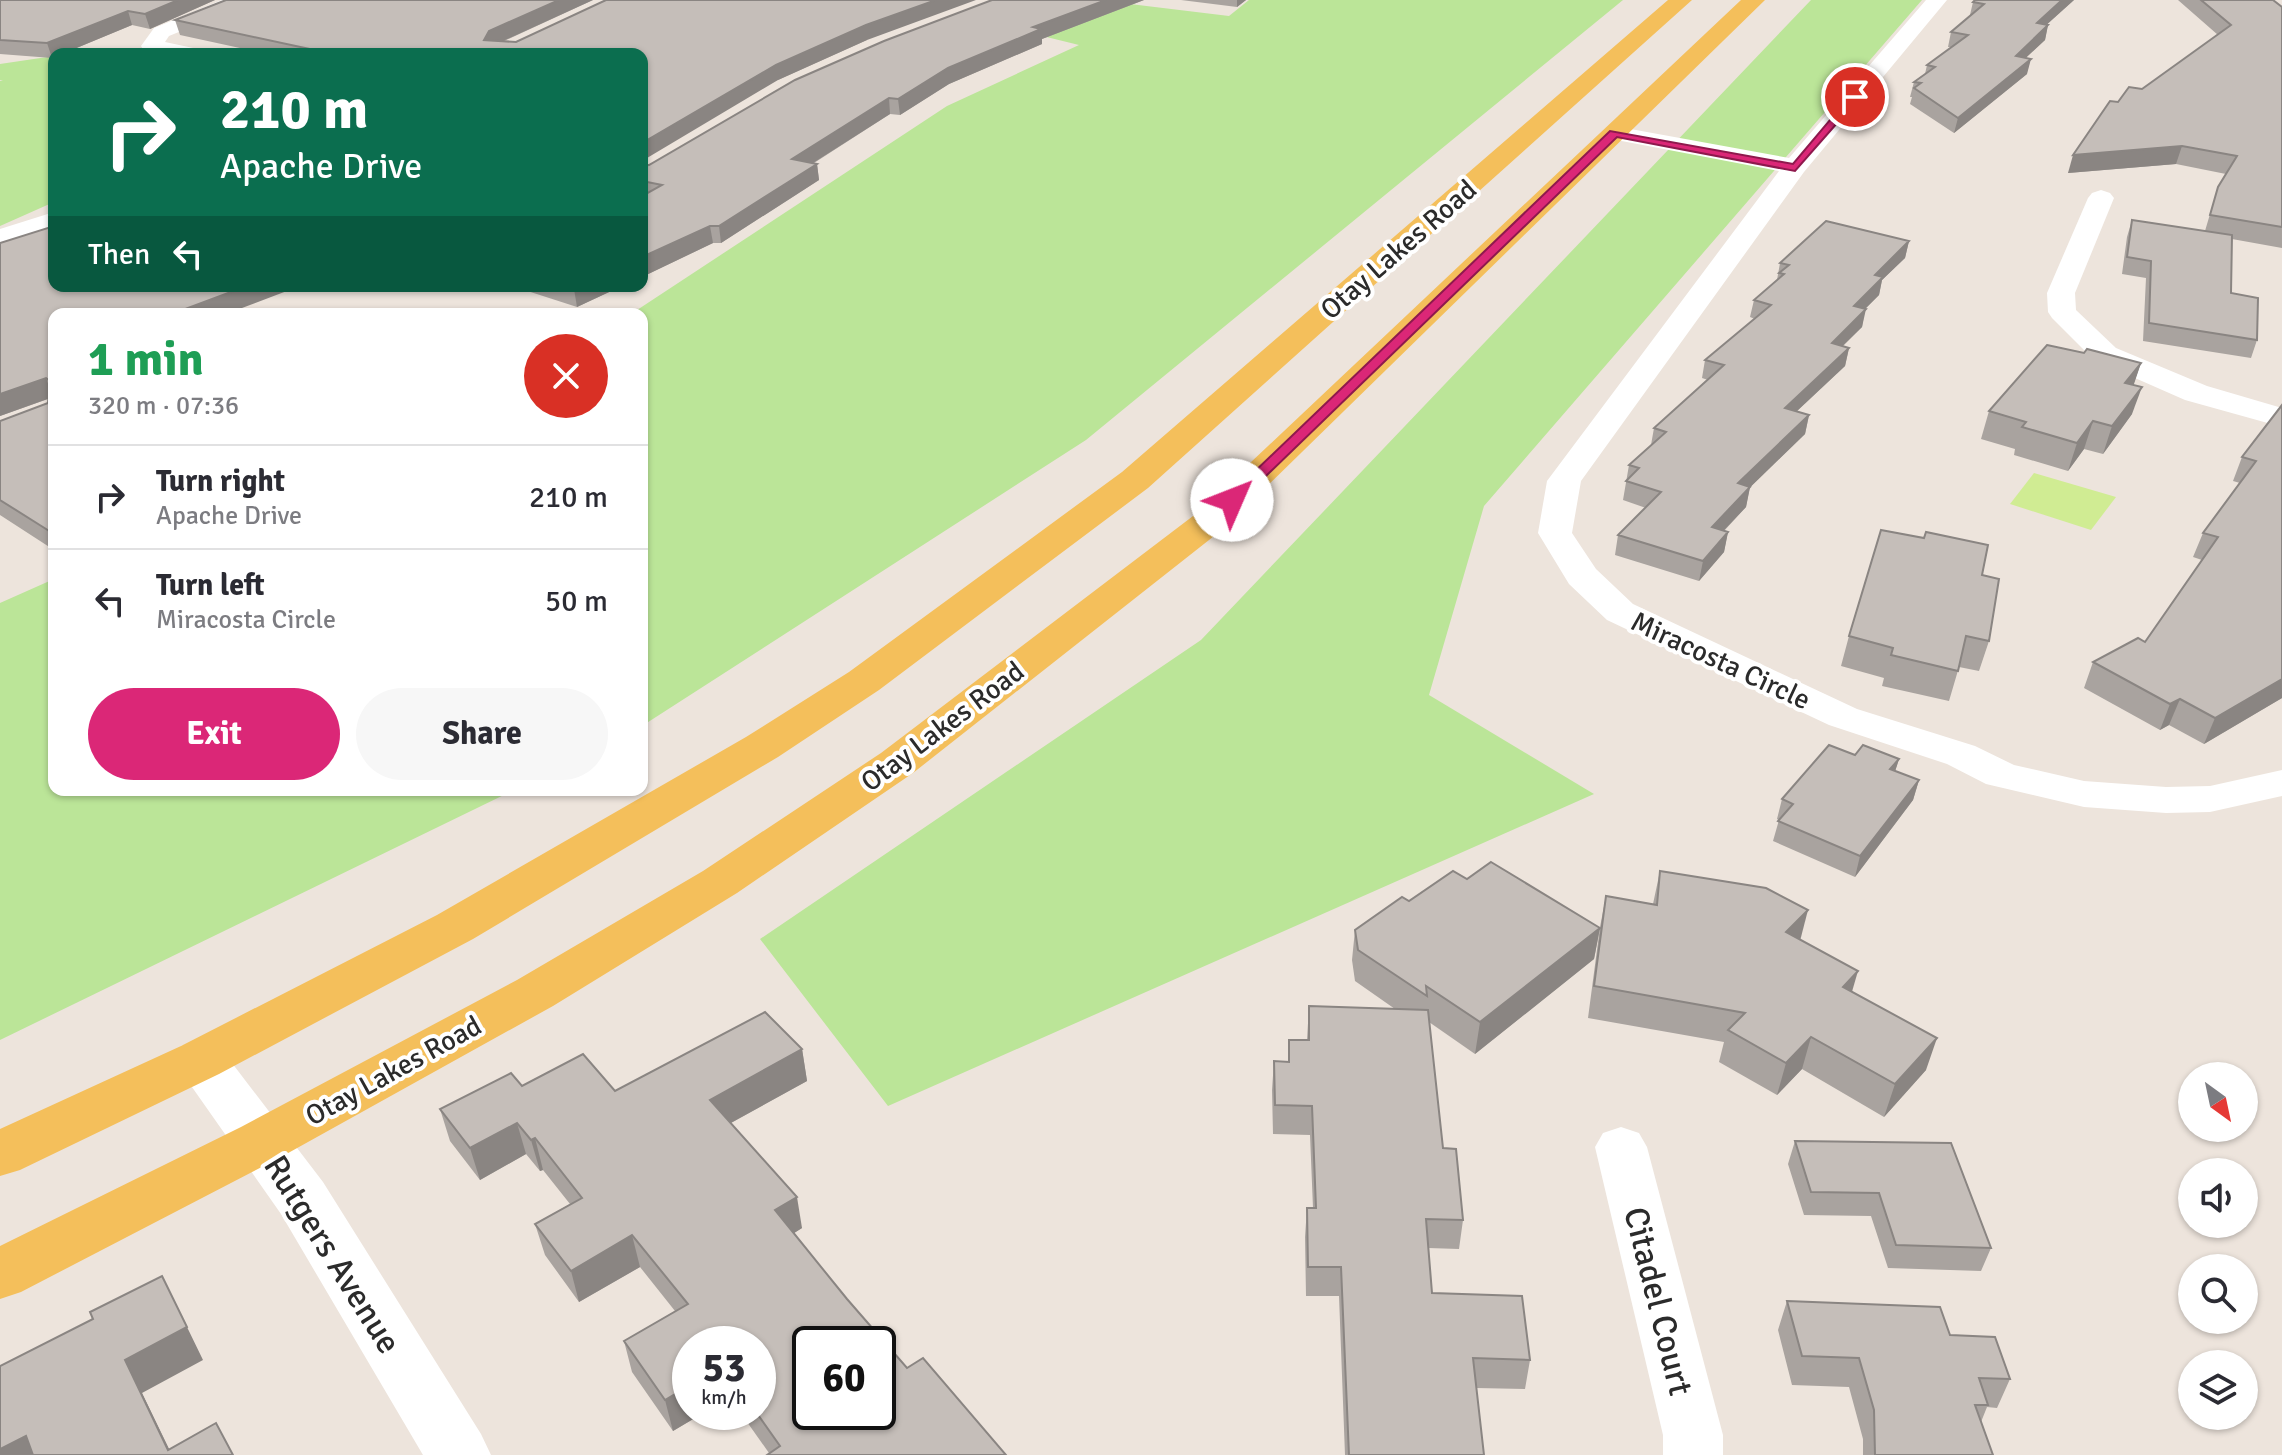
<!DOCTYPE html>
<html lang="en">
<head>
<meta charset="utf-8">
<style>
	:root { --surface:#fff; --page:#f7f7f7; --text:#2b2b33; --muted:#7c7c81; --line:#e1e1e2; --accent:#db2777 }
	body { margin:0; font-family:Signika,sans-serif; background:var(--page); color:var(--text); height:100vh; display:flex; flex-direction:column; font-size:30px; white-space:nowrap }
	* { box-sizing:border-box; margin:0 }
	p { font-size:26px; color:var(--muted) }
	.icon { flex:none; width:44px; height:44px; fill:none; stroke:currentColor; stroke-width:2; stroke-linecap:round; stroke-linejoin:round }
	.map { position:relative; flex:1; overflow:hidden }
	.details { position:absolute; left:48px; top:308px; width:600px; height:488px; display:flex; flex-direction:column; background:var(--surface); border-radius:16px; box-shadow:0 2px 6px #0004 }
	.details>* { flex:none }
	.banner { position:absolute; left:48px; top:48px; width:600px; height:244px; border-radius:16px; box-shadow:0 2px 6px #0004; background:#0b6e4f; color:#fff; overflow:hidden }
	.needle { width:52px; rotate:147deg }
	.tools { position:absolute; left:2178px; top:1062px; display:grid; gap:16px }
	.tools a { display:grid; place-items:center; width:80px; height:80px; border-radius:50%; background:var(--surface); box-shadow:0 2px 6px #0004; font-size:40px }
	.speed { position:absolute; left:672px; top:1326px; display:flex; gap:16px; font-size:40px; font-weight:700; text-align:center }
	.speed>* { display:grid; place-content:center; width:104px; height:104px; border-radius:50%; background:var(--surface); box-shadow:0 2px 6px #0004; line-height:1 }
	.speed small { font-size:20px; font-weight:400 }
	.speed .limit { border:4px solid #111; border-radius:12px; background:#fff; color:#111 }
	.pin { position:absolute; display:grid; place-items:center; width:68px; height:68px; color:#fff; margin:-34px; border:4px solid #fff; border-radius:50%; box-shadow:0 2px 8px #0007 }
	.me { position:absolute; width:88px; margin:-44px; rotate:46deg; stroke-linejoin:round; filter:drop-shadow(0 0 6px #0008) }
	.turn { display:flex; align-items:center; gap:28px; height:168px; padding:0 40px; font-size:36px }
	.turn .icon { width:104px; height:104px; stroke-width:2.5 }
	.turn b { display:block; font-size:56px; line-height:68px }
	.then { display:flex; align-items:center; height:76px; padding:0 40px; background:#0003; gap:16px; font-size:30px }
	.round { display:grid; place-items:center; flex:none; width:84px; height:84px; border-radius:42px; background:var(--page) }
	.summary { display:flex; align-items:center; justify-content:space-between; height:136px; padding:0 40px }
	h1 { font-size:48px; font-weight:800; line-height:60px; color:#1e9e55 }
	.action { display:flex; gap:16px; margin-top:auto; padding:16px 40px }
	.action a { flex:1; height:92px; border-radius:48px; background:var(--accent); color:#fff; font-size:32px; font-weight:800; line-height:92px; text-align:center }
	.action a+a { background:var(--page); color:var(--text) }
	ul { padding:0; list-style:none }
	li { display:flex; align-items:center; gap:24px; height:104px; padding:0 40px; border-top:2px solid var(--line) }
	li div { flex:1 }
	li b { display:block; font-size:30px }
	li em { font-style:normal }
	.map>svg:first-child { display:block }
</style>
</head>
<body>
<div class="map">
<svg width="2282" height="1455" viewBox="0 0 2282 1455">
	<rect width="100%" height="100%" fill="#ede4dc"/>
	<g fill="#bbe598">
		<polygon points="1097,0 1229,16 1249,0 1623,0 1086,440 642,726 642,314 631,314 947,106 1079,45 989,23"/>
		<polygon points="1811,0 1922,0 1484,506 1429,695 1594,794 888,1106 760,939 1201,640"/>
		<polygon points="54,56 54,202 0,226 0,81 3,81 0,80 0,64"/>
		<polygon points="54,579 54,790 514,790 0,1040 0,603"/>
	</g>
	<polygon fill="#d0ec93" points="2034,473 2116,497 2091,530 2010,504"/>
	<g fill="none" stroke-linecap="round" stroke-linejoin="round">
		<g fill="#fff" fill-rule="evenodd">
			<polygon points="222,0 250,0 247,4 169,36 165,42 198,49 201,54 159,54 144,51 141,46 154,28"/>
			<polygon points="1926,0 1947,0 1804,172 1581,481 1572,533 1596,569 1633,604 1857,709 1975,746 2014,765 2084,781 2166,787 2210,786 2282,770 2282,796 2210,812 2166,813 2084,807 1986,784 1947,764 1829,725 1607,620 1569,584 1538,533 1547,481 1779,171 1606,138 1602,133 1606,128 1614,126 1789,158"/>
			<polygon points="2101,190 2110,193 2114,198 2075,293 2076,310 2116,348 2207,386 2282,408 2282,427 2185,400 2094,360 2052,318 2048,312 2047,293 2088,198 2092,193"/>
			<polygon points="54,212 54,229 0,246 0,229"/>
			<polygon points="1621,1127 1639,1133 1647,1147 1723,1435 1723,1455 1663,1455 1663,1435 1595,1147 1603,1133"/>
		</g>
		<polygon fill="#fff" fill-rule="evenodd" points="200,1040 219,1046 323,1182 481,1434 491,1455 423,1455 281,1214 173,1060 181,1046"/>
		<g fill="#f4bf5b" fill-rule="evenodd">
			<polygon points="1668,0 1692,0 1148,488 879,690 778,757 473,939 219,1074 20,1170 0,1176 0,1129 181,1046 437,915 746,737 849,672 1122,472"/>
			<polygon points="1741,0 1765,0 1223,529 913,773 737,893 553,1006 281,1157 21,1292 0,1299 0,1246 241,1127 517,980 703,871 881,753 1197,513"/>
		</g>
	</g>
	<g fill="#a9a39f">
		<polygon points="0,0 215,0 150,29 132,25 62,54 54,54 54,57 52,58 0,54"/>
		<polygon points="593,0 504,41 867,40 778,80 642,54 267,54 180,35 175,20"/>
		<polygon points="992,0 1144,0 1042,39 1042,44 949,84 900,115 890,114 814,163 817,164 819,180 721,243 713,243 642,277 642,166 649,165"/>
		<polygon points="1181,0 1246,0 1237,7"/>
		<polygon points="1975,0 2074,0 2046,25 2048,25 2045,40 2025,58 2027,74 1954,133 1910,104 1912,97 1910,97 1914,82 1925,74 1927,65 1952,47 1948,47 1951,32 1971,16 1970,15 1973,2"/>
		<polygon points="2178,0 2273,0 2282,7 2282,248 2232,239 2231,293 2257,340 2251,358 2143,341 2146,278 2122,274 2127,237 2132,220 2205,231 2218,187 2226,174 2176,164 2068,173 2118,102 2142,89 2218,35"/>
		<polygon points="1909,241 1905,258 1882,280 1879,295 1865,309 1862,327 1843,346 1849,348 1845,366 1797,411 1809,415 1805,434 1750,487 1746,507 1724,531 1728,532 1724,552 1699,581 1615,555 1618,535 1646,508 1623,500 1629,465 1651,445 1654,428 1708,380 1702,378 1705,360 1755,319 1750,317 1754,300 1777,280 1780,263"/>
		<polygon points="0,243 54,314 54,550 0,515 0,421 48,403 48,399 0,416"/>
		<polygon points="512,286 622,286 577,307"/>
		<polygon points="2084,353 2141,363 2133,385 2132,414 2103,454 2084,449 2068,471 2014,455 2015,449 1981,439 1989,411"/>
		<polygon points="2282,405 2282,698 2204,744 2169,725 2160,730 2084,688 2093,662 2145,642 2202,560 2193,557 2203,533 2240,483 2233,481 2242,457"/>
		<polygon points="1982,575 1989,641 1979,671 1959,667 1949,701 1882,686 1884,678 1841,666 1849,636"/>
		<polygon points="1855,755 1899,759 1895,771 1919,780 1913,800 1855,877 1773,841 1779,820 1777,819 1782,799"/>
		<polygon points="1660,871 1800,940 1926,1070 1884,1117 1802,1069 1777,1095 1719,1062 1724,1042 1588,1018 1600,927 1606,896 1653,904"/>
		<polygon points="1467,879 1600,928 1594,959 1475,1054 1429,1022 1443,1148 1463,1220 1459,1249 1428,1248 1432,1293 1530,1360 1525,1389 1476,1388 1484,1455 1345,1455 1339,1296 1306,1296 1305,1237 1307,1208 1313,1208 1310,1135 1273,1134 1272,1090 1274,1061 1288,1062 1289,1040 1307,1040 1309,1006 1395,1009 1355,981 1352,960 1355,930 1409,901"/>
		<polygon points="802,1049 807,1081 731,1123 802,1228 794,1233 847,1299 907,1368 769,1453 740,1412 758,1412 758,1344 690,1344 690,1412 705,1412 673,1431 632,1372 624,1341 675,1311 640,1267 579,1302 545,1255 535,1224 570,1204 543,1170 540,1171 526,1154 480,1180 450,1141 440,1109 522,1086 615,1091"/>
		<polygon points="1795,1141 1991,1248 1981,1271 1888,1268 1871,1216 1804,1215 1788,1164"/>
		<polygon points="1787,1301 1950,1335 2010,1379 1997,1408 1987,1407 1981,1422 1993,1455 1863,1455 1863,1439 1849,1387 1792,1385 1778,1330"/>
	</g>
	<g fill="#8a8582">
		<polygon points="178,0 215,0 150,29 145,14"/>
		<polygon points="559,0 593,0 492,46 484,40 489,31"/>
		<polygon points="936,0 976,0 867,40 778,80 642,161 642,143 776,65 866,25"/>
		<polygon points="1106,0 1144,0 1042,39 1042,44 949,84 900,115 898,99 948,68 1033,27"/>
		<polygon points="1237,0 1246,0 1237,7"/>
		<polygon points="2062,0 2074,0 2033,37 2037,23"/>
		<polygon points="128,11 132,25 62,54 54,54 54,57 52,58 47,43"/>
		<polygon points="2048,25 2045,40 2012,71 2016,56"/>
		<polygon points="2031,59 2027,74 1954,133 1958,118"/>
		<polygon points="889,98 890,114 794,175 792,159"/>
		<polygon points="2182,146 2176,164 2068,173 2073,155"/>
		<polygon points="817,164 819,180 721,243 719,226"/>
		<polygon points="710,226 713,243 642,277 642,257"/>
		<polygon points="1909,241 1905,258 1882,280 1879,295 1850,324 1854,306 1875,275"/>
		<polygon points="247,286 300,286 226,314 172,314"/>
		<polygon points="581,286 622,286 577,307 574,289"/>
		<polygon points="1866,309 1862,327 1827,361 1832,343"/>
		<polygon points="1849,348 1845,366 1781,426 1785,408"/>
		<polygon points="2141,363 2132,390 2125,383"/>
		<polygon points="46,378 53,397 0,416 0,394"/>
		<polygon points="2142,387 2132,414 2103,454 2112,426"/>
		<polygon points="1809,415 1805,434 1734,503 1738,483"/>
		<polygon points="2093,421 2084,449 2068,471 2077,443"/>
		<polygon points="1750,487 1746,507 1708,547 1712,527"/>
		<polygon points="1728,532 1724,552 1699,581 1703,561"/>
		<polygon points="2282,679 2282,698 2204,744 2215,718"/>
		<polygon points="2180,699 2169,725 2160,730 2170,704"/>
		<polygon points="1899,759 1893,778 1890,769"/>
		<polygon points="1919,780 1913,800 1855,877 1860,856"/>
		<polygon points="1808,910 1800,941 1786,932"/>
		<polygon points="1600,928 1594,959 1475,1054 1480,1022"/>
		<polygon points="1858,971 1849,1002 1843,987"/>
		<polygon points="1811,1037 1802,1069 1777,1095 1786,1063"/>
		<polygon points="1937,1038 1926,1070 1884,1117 1895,1084"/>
		<polygon points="802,1049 807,1081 716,1131 710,1100"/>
		<polygon points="517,1123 526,1154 480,1180 470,1148"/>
		<polygon points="535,1138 543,1170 540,1171 531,1140"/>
		<polygon points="797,1197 802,1228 780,1242 775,1210"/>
		<polygon points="632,1235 640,1267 579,1302 571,1271"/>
		<polygon points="187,1327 203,1360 142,1393 172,1455 171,1455 125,1360"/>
		<polygon points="690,1385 690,1412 705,1412 673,1431 665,1400"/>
		<polygon points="26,1436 37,1455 0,1455 0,1449"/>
	</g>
	<g fill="#c5beb9" stroke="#8a8582" stroke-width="2" fill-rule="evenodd">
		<polygon points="0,0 178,0 145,14 128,11 47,43 0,40"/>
		<polygon points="226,0 559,0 489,31 484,40 516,42 606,0 936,0 866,25 776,65 642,143 642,54 333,54 175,20"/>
		<polygon points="992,0 1106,0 1033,27 1041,29 948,68 898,99 889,98 792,159 817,164 719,226 710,226 642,257 642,196 662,185 642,181 642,166 649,165 795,80 884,41"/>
		<polygon points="1975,0 2062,0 2037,23 2048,25 2016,56 2031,59 1958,118 1914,88 1921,83 1914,82 1935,67 1927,65 1968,35 1951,32 1984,4 1973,2"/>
		<polygon points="2201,0 2273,0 2282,7 2282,227 2210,215 2218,187 2237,156 2182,146 2073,155 2110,101 2118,102 2129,87 2142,89 2231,25"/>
		<polygon points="2132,220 2232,235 2231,293 2258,298 2257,340 2149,323 2151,261 2127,257"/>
		<polygon points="1826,221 1909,241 1875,275 1883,277 1854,306 1866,309 1832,343 1849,348 1785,408 1809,415 1738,483 1750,487 1712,527 1728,532 1703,561 1618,535 1661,492 1626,481 1639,468 1629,465 1666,432 1654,428 1724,365 1705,360 1771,305 1754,300 1784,274 1779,273 1789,265 1780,263"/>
		<polygon points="54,226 54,286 247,286 172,314 54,314 54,534 0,500 0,421 48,403 50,381 46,378 0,394 0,243"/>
		<polygon points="564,286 581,286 574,289"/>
		<polygon points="436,309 449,314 423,314"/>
		<polygon points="2047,345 2084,353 2087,349 2141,363 2125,383 2142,387 2112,426 2093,421 2077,443 2022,427 2026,422 1989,411"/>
		<polygon points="2282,405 2282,679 2215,718 2180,699 2170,704 2093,662 2138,638 2145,642 2218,537 2203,533 2256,461 2242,457"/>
		<polygon points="1881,530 1924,538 1926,532 1988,545 1982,575 1999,579 1989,641 1966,636 1958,671 1891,655 1893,648 1849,636"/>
		<polygon points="1829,745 1855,755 1863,745 1899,759 1890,769 1919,780 1860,856 1778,821 1793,804 1782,799"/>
		<polygon points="1491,862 1600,928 1480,1022 1426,986 1427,996 1358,950 1355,930 1402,897 1409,901 1453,871 1467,879"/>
		<polygon points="1660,871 1766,888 1808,910 1786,932 1858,971 1843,987 1937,1038 1895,1084 1811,1037 1786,1063 1728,1030 1745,1013 1594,986 1606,896 1657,905"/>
		<polygon points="1309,1006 1428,1010 1443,1148 1456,1149 1463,1220 1426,1219 1432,1293 1522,1296 1530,1360 1473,1358 1484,1455 1349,1455 1341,1267 1308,1267 1307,1208 1316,1208 1312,1106 1275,1105 1274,1061 1289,1062 1289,1040 1309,1040"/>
		<path d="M765 1012 802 1049 710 1100 797 1197 775 1210 847 1299 907 1368 923 1358 1006 1455H767L780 1446 756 1412H758V1344H690V1385L665 1400 624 1341 688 1304 632 1235 571 1271 535 1224 582 1198 535 1138 531 1140 517 1123 470 1148 440 1109 511 1073 522 1086 583 1054 615 1091ZM810 1344H878V1412H810Z"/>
		<polygon points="1795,1141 1951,1143 1991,1248 1896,1245 1879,1193 1811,1192"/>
		<polygon points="162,1276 187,1327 125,1360 168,1450 216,1423 233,1455 33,1455 26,1436 0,1449 0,1366 93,1319 90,1312"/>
		<polygon points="1787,1301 1940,1307 1950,1335 1995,1337 2010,1379 1979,1378 1988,1405 1975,1405 1993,1455 1875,1455 1874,1410 1859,1358 1802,1356"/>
	</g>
	<polygon fill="#db2777" stroke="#8e194d" stroke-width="2" points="1851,95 1860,97 1795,171 1617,137 1238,503 1227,503 1225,500 1610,131 1793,164"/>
	<g text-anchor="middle" stroke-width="8" stroke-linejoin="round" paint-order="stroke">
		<g font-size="28" fill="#2b2b2b" stroke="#fff">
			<text transform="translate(1398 249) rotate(-41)" y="10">Otay Lakes Road</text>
			<text transform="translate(1721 660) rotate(25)" y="10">Miracosta Circle</text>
			<text transform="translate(942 726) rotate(-37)" y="10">Otay Lakes Road</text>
			<text transform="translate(393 1070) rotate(-29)" y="10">Otay Lakes Road</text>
		</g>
		<g font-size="34" fill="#2b2b2b" stroke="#fff">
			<text transform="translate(333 1254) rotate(58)" y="12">Rutgers Avenue</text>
			<text transform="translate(1659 1301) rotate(76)" y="12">Citadel Court</text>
		</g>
	</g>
</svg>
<div class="tools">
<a><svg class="needle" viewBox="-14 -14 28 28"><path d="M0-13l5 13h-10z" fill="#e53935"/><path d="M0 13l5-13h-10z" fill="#7c7c81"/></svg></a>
<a><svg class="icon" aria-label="sound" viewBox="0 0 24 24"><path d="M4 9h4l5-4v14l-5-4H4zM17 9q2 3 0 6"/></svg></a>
<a><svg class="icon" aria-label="search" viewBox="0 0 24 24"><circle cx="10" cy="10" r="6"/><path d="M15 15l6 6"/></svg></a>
<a><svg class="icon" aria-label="layers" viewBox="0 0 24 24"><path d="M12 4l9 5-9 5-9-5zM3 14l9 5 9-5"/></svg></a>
</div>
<div class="speed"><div>53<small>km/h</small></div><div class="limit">60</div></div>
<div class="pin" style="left:1855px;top:97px;background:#d93025"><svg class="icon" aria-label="arrive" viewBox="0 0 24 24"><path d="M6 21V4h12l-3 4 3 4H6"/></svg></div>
<svg class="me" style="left:1232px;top:500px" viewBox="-20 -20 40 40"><circle r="19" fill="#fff"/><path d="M0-13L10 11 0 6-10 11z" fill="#db2777"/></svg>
<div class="banner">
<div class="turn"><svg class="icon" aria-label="right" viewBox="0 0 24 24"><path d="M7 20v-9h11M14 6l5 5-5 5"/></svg><div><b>210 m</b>Apache Drive</div></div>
<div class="then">Then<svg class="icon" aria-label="left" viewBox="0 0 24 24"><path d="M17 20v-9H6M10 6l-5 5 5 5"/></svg></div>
</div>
<section class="details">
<div class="summary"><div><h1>1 min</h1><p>320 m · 07:36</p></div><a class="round" style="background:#d93025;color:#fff"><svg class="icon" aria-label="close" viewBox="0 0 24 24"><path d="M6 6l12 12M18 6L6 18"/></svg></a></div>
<ul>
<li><svg class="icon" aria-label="right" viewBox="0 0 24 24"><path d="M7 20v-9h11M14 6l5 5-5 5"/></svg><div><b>Turn right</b><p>Apache Drive</p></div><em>210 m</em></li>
<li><svg class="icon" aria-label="left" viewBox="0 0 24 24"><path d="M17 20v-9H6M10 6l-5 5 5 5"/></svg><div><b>Turn left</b><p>Miracosta Circle</p></div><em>50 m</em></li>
</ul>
<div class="action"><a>Exit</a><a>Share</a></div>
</section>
</div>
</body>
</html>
